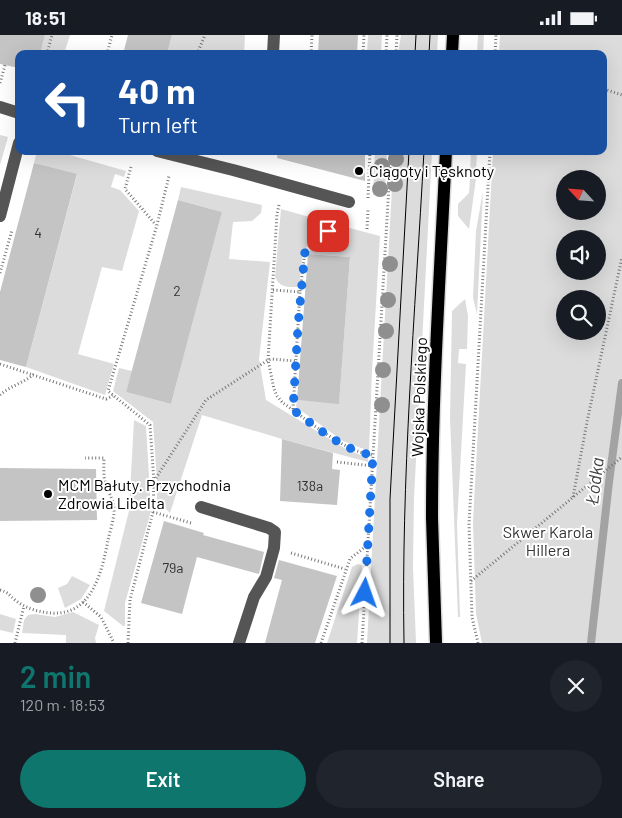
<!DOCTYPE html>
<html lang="en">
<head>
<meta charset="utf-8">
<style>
	:root { --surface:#171b24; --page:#20242c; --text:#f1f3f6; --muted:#9ea1a6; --accent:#0f766e }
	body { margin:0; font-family:Barlow,sans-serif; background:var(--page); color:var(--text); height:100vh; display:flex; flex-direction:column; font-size:19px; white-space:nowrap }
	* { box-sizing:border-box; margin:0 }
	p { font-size:16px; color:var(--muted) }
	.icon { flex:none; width:28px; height:28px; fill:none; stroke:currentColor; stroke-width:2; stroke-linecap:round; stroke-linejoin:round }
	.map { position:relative; height:608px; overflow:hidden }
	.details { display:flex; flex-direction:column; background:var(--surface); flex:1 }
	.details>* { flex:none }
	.guide { position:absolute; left:15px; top:15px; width:592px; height:105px; border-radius:10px; box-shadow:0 5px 20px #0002; background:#1a4fa0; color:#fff; overflow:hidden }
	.needle { width:32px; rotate:296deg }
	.buttons { position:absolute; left:556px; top:135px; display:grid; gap:10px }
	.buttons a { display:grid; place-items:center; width:50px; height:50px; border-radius:50%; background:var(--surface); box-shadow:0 5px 20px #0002; font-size:25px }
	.pin { position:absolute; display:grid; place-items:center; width:42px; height:42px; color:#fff; margin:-21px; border-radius:10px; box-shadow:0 2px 8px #0006 }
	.me { position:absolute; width:55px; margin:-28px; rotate:4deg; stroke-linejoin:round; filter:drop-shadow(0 0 4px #0008) }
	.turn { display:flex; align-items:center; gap:18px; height:105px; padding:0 20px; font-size:22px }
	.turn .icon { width:65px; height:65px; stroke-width:2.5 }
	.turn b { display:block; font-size:35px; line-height:42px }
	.round { display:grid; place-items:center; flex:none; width:52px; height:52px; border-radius:26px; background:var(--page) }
	.summary { display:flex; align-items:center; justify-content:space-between; height:85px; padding:0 20px }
	h1 { font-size:30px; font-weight:600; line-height:38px; color:var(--accent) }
	.button { display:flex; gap:10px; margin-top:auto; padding:10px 20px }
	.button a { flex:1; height:58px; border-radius:30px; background:var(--accent); color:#fff; font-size:20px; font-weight:600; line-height:58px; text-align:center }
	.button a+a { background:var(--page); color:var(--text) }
	.status { display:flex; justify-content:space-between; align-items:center; height:35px; padding:0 25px; background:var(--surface); direction:ltr }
	.status svg { height:14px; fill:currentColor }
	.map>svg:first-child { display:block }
</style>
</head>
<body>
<div class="status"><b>18:51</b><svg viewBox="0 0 49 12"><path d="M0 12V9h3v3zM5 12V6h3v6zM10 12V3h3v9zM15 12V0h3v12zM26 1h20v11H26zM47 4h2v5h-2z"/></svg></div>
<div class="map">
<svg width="622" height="608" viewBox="0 0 622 608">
	<rect width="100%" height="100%" fill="#fff"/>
	<g fill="#dcdcdc" fill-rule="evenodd">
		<polygon points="45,0 70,0 64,19 40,19"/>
		<polygon points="172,0 245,0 244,19 167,19"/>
		<polygon points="368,0 382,0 381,19 367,19"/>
		<polygon points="401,0 438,0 437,19 398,19"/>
		<polygon points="478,0 484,0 483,19 477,19"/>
		<path d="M500 0H622V608H482L476 579 473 487 493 116H604V19H499ZM565 144H598V176H565ZM565 204H598V236H565ZM565 264H598V296H565Z"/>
		<polygon points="0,100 8,102 0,130"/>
		<polygon points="37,116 56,116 126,136 124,142 115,139 111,152 120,155 139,176 122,236 102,232 78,319 114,329 105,360 26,332 77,140 34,128"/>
		<polygon points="375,116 387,116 385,161 373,160"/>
		<polygon points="394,116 432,116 414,463 413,532 416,608 367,608"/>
		<polygon points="471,116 477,116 476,138 470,138"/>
		<polygon points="470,143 476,144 469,194 458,181 458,169 469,158"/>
		<polygon points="181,152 262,170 261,178 252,186 233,187 229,224 270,227 259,324 266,365 346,414 368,423 368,427 282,404 202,380 170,478 157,465 157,446 153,387 113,356 119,333 132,336 126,357 171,369 222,177 178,165"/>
		<polygon points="483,156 477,279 473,263 476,196"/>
		<path d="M281 174 334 189 303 215 299 252C288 252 280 253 275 242Z"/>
		<polygon points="338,190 380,201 372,336 369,416 343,406 296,372 297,365 339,368 350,222 308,219 309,216"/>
		<polygon points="465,264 468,281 467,314 459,314 458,328 466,329 457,489 460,582 458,582 450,383 452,276"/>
		<polygon points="134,385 146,391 151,476 125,568 125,591 123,591 104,576 129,476"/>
		<polygon points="358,529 362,530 357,608 327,608 352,532"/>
		<polygon points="72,541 90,550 81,564 65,573 58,553 67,549"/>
		<polygon points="73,577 99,590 95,603 96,608 66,608 66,600 22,598 24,585 28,580 35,579 55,582"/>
		<polygon points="0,579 16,584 13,598 0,595"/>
	</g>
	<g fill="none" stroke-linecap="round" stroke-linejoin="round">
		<polyline stroke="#a3a3a3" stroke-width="8" points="591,608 609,447 622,348"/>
	</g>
	<g fill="#c4c4c4">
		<polygon points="0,0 45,0 40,19 19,19 19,33 0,29"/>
		<polygon points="128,0 172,0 167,19 123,19"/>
		<polygon points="319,0 358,0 357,19 318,19"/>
		<polygon points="278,116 365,116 365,146 277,123"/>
		<polygon points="34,128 77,139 26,332 0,325 0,257"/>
		<polygon points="178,165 222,177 171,369 126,357"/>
		<polygon points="308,219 350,222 339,369 297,365"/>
		<polygon points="282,404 333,418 332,434 340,435 337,470 280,466"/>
		<polygon points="0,433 96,434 97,485 0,486"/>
		<polygon points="164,486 204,498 203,500 264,517 259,539 197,522 182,579 141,568"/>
		<polygon points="279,525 337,541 315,608 265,608 282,545 274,543"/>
	</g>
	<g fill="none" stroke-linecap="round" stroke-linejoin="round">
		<g stroke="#dbdbdb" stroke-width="15">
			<g id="major">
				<polyline points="452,19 453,0"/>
				<path d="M436 608C435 566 433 525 432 483 432 361 440 238 446 116"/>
			</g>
		</g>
		<g stroke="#777" stroke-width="3" stroke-dasharray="1 2.5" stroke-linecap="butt">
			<polyline points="47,19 52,0"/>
			<polyline points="107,19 112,0"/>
			<polyline points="197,19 205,0"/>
			<polyline points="311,19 312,0"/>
			<polyline points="363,19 364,0"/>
			<polyline points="386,19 387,0"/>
			<polyline points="396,19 397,0"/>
			<polyline points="495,19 496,0"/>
			<polyline points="0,48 5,30"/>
			<polyline points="604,54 622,60"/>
			<polyline points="80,118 80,116"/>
			<polyline points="131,132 125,154 156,190"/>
			<polyline points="368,163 370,116"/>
			<path d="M279 170 277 179 268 325 274 354 277 361 283 368C308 385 344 417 373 420"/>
			<polyline points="367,194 368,175"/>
			<polyline points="0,238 12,195"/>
			<polyline points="273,255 300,257 305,216 339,186"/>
			<polyline points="0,329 33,340"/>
			<path d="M0 360C10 351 23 348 33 340L106 364 113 361"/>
			<polyline points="293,374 300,257"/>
			<polyline points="337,427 373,431"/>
			<polyline points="154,446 206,365 268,325 272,324 295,326"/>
			<polyline points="573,462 587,387 622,222"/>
			<polyline points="153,477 191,488"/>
			<polyline points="291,518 345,534"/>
			<polyline points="471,546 622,422"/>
			<path d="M0 555C8 557 9 560 15 565 25 573 38 577 51 578 92 581 102 537 108 505 110 496 114 485 114 475 114 465 109 459 106 450 103 442 104 432 104 423H85"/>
			<polyline points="83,567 101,582 114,608"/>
			<polyline points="15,608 24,571"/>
			<polyline points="128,608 130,565 153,477 154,447 150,390 108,356 157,190 169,141"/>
			<path d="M321 608 350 524C356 518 362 516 367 509"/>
			<polyline points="362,608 391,116"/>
			<polyline points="478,608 472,582 469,489 490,116"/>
		</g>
		<g stroke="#555" stroke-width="12">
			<polyline points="273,19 274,0"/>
			<polyline points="0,72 19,78"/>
			<polyline points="157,116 233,135 349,167"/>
			<polyline points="0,181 19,108"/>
			<polyline points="201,472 269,493 275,497 274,513 266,542 254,562 239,608"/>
		</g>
		<use href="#major" stroke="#000" stroke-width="12"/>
		<g stroke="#000" stroke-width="1">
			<polyline points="415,19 416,0"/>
			<polyline points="429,19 430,0"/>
			<polyline points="390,608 390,464 409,116"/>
			<path d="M404 608C401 444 415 280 424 116"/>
		</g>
	</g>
	<g fill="#8f8f8f">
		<circle cx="396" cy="124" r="8"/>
		<circle cx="382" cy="131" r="8"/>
		<circle cx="395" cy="149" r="8"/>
		<circle cx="380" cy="154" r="8"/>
		<circle cx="390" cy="229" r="8"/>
		<circle cx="388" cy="265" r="8"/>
		<circle cx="386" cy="296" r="8"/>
		<circle cx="383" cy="335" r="8"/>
		<circle cx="382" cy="370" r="8"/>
		<circle cx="38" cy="560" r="8"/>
	</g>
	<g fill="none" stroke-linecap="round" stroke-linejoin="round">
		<path stroke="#1a73e8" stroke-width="9" stroke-dasharray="0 16.2" d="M328 196 305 216 298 291 293 375C317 392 343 416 373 420L365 558"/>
	</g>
	<g fill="#000" stroke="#fff" stroke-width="2">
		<circle cx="359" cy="136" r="5"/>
		<circle cx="48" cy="459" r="5"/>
	</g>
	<g text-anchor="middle" stroke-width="4" stroke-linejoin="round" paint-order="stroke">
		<g font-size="14" fill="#313131">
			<text x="38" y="203">4</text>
			<text x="177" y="261">2</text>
			<text x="310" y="456">138a</text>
			<text x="173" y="538">79a</text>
		</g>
		<g font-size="16" fill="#000" stroke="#fff" text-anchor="start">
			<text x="369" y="142">Ciągoty i Tęsknoty</text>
			<text x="58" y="456">MCM Bałuty. Przychodnia<tspan x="58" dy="18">Zdrowia Libelta</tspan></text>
		</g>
		<g font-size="16" fill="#000" stroke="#fff">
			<text transform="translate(419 362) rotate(-88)" y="6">Wojska Polskiego</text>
		</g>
		<g font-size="16" fill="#333" stroke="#fff">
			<text x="548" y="503">Skwer Karola<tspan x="548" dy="18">Hillera</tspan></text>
		</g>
		<g font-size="18" font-style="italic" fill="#444" stroke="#fff">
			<text transform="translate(595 446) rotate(-83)" y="6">Łódka</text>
		</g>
	</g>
</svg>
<div class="buttons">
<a><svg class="needle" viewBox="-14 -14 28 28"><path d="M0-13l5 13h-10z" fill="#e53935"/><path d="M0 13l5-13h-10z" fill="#9ea1a6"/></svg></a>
<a><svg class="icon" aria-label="sound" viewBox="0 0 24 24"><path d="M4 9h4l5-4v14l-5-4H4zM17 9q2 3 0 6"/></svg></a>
<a><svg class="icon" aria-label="search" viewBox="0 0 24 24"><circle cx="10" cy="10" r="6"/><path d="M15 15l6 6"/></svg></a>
</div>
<div class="pin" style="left:328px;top:196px;background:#d93025"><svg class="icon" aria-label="arrive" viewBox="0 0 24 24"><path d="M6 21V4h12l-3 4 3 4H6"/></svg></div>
<svg class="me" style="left:365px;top:558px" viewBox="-20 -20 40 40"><path d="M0-17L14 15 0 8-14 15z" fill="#1a73e8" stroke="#fff" stroke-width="4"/></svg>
<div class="guide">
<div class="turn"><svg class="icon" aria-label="left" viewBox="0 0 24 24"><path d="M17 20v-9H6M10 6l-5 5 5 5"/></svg><div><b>40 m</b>Turn left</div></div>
</div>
</div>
<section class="details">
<div class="summary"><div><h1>2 min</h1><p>120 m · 18:53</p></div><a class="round"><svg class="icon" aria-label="close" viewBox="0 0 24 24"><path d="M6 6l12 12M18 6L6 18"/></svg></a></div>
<div class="button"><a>Exit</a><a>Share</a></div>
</section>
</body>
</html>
